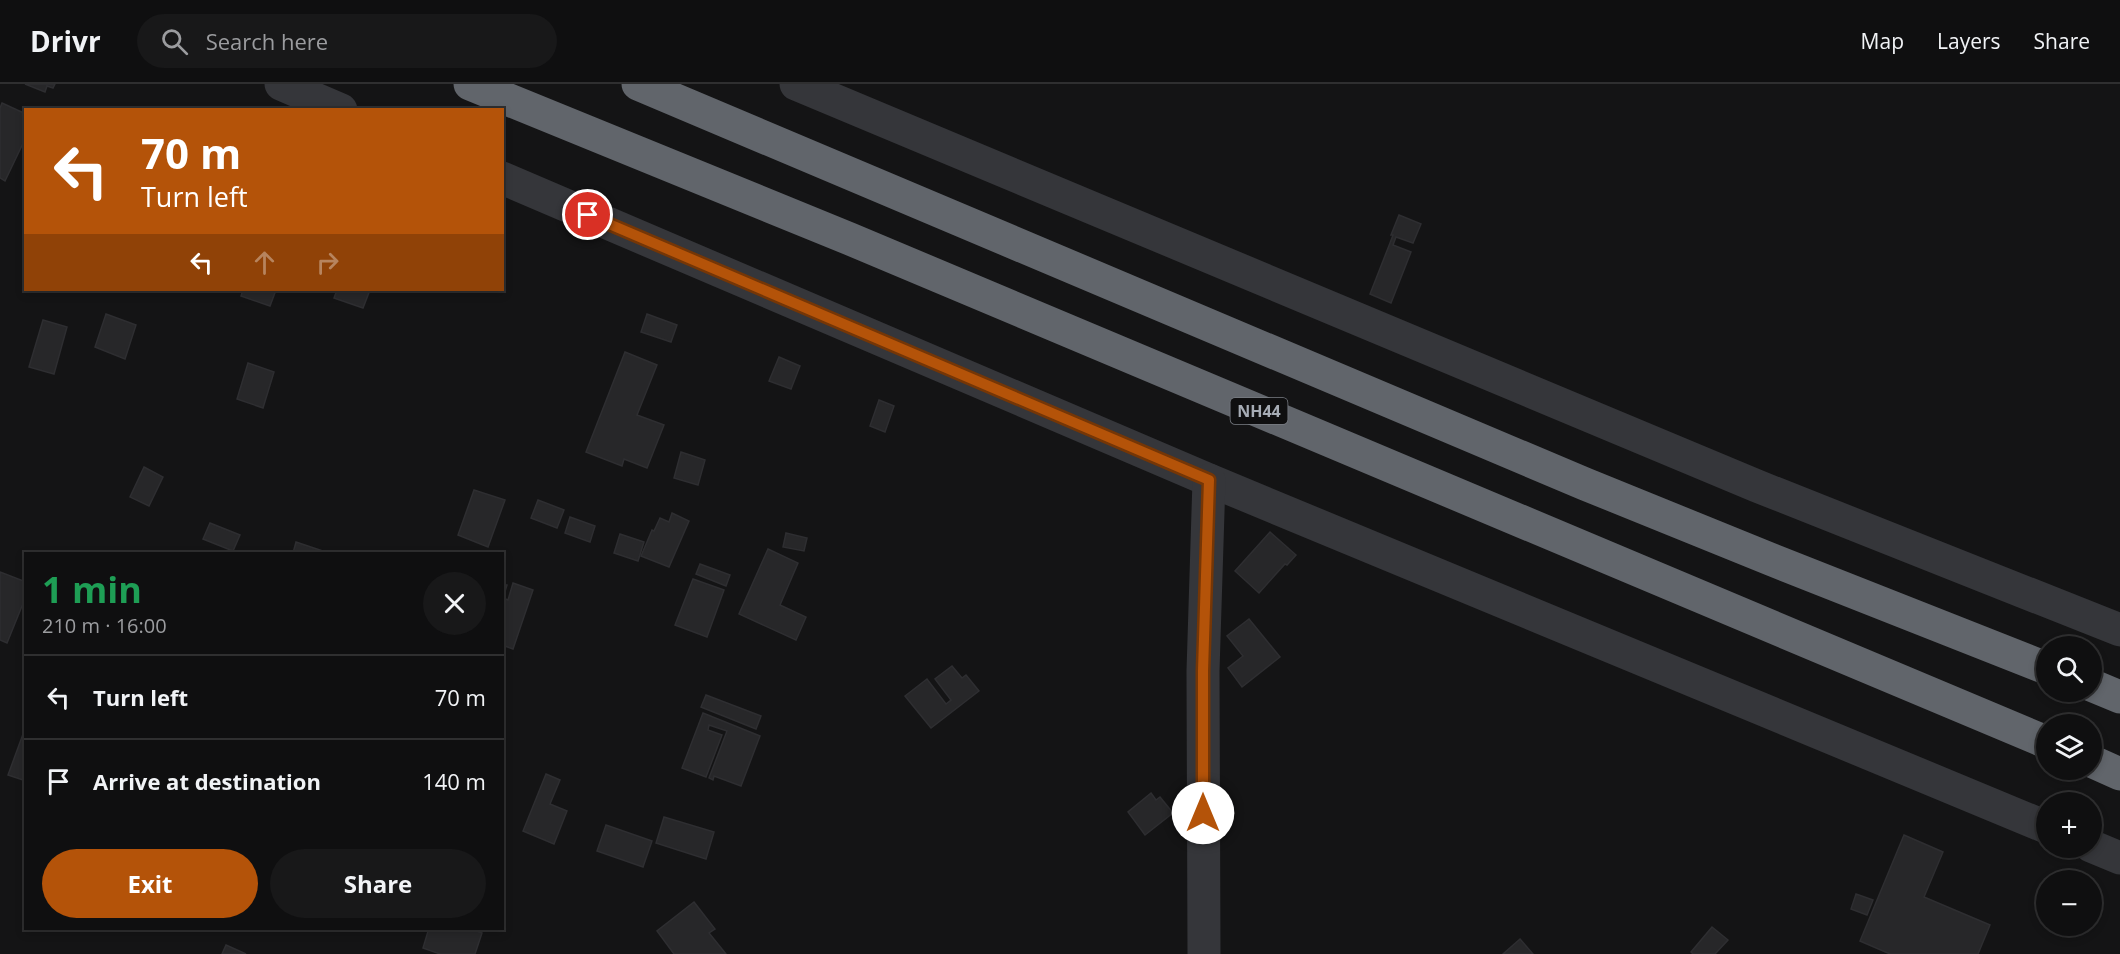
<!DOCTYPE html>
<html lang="en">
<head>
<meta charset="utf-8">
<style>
	:root { --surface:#0f0f10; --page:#181819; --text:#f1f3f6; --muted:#9b9c9f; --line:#2f2f30; --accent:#b45309 }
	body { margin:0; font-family:"Open Sans",sans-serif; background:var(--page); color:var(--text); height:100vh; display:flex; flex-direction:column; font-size:22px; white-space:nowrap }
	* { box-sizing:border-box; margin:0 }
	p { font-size:20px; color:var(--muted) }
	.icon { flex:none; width:33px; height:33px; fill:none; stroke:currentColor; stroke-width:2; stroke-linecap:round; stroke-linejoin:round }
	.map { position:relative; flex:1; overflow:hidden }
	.panel { position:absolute; left:24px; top:468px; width:480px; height:378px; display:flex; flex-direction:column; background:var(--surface); border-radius:0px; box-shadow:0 3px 9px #0003,0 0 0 2px var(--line) }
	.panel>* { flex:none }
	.hud { position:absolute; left:24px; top:24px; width:480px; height:183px; border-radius:0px; box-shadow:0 3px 9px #0003,0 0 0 2px var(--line); background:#b45309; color:#fff; overflow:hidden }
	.fabs { position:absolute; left:2036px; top:552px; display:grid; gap:12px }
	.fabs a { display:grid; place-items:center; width:66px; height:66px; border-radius:50%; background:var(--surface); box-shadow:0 3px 9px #0003,0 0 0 2px var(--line); font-size:30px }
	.pin { position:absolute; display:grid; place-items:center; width:51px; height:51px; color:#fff; margin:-26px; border:3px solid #fff; border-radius:50%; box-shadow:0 2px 6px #0007 }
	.me { position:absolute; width:66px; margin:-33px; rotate:0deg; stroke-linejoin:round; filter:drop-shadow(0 0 4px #0008) }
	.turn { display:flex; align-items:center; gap:21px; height:126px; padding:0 18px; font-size:27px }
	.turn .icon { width:78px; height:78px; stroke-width:2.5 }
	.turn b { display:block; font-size:42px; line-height:51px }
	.lanes { display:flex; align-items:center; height:57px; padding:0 18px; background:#0003; justify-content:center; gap:30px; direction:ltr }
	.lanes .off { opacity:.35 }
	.round { display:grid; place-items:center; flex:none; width:63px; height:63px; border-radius:32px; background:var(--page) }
	.head { display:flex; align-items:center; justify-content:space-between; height:102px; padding:0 18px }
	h1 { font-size:36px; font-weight:700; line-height:45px; color:#1e9e55 }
	.cta { display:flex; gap:12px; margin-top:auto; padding:12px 18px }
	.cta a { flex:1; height:69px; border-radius:36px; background:var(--accent); color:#fff; font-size:24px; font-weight:700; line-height:69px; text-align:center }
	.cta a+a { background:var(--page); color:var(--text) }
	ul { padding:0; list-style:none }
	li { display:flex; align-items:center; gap:18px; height:84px; padding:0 18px; border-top:2px solid var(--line) }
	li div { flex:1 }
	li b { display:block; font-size:22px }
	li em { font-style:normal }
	header { display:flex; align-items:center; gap:36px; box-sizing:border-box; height:84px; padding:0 30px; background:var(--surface); border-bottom:2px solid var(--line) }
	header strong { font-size:28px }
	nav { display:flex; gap:33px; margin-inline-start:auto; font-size:21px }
	.search { width:420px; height:54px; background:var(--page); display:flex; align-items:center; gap:15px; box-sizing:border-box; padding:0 21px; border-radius:33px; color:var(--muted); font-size:22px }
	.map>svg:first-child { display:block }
</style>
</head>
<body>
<header>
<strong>Drivr</strong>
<div class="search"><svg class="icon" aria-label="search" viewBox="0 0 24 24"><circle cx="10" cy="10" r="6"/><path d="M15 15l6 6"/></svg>Search here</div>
<nav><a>Map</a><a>Layers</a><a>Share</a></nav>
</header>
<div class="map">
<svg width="2120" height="870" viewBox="0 0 2120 870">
	<rect width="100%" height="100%" fill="#141415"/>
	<g fill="#272729" stroke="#2e2e31" stroke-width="1.5">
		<polygon points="25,0 55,0 53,4 47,2 45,8"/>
		<polygon points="2,19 26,30 26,53 5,97 0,94 0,24"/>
		<polygon points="1399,131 1421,140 1413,159 1396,153 1393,161 1411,168 1391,219 1370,210 1390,159 1393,151 1391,151"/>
		<polygon points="243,206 276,206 270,222 241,212"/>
		<polygon points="337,206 370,206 363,224 334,214"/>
		<polygon points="106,230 136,241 125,275 95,263"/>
		<polygon points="647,230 677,241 671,258 641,248"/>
		<polygon points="43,236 67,243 54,290 29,283"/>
		<polygon points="625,268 657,281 637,331 664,341 647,384 624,375 622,382 586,368"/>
		<polygon points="779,273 800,282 791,305 769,297"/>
		<polygon points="248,279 274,288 263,324 237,315"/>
		<polygon points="879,316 894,322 885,348 870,342"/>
		<polygon points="681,368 705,376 698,401 674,394"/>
		<polygon points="144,383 163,393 149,422 130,413"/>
		<polygon points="474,406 505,416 488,463 458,451"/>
		<polygon points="538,416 564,426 557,444 531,434"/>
		<polygon points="672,429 689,437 669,483 641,472 652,446 654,447 660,434 669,438"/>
		<polygon points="570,433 595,442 590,458 565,449"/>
		<polygon points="210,439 240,451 233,467 203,455"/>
		<polygon points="1270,448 1296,471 1287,481 1285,480 1259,509 1235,487"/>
		<polygon points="786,449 807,454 804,467 783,463"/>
		<polygon points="620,450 644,458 638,477 614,469"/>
		<polygon points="296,458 323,467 323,470 293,469"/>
		<polygon points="768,465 798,479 780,521 806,533 796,556 739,530"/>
		<polygon points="700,480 730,491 726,502 696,490"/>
		<polygon points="0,488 26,498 26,512 7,559 0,556"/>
		<polygon points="693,495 724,506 707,553 675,541"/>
		<polygon points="513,499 533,506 513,565 502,561 502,500 507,501 503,514 508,516"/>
		<polygon points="1249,535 1280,573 1242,603 1228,584 1243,572 1227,552"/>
		<polygon points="952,582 962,594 966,591 979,607 931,644 905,612 927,595 946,620 951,616 935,595"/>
		<polygon points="706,611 761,632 756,645 701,623"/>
		<polygon points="703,629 760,652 741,702 714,692 713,696 709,694 727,647 709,641 708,646 722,651 706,693 682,684"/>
		<polygon points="26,642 26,697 8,691"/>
		<polygon points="546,690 560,696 550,720 567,727 554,760 523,747"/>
		<polygon points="1151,709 1156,716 1160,713 1173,729 1145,751 1128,728"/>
		<polygon points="664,733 714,748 706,775 656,759"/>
		<polygon points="606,741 652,757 643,783 597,767"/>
		<polygon points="1904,751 1943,768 1924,813 1990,841 1978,870 1890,870 1860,857"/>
		<polygon points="1856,810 1873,816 1867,831 1851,825"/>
		<polygon points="694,818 715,845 709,849 726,870 674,870 657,847"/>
		<polygon points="1712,843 1728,856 1715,870 1693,870 1691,868"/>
		<polygon points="429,844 469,844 482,849 475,870 440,870 423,864"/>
		<polygon points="1520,855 1533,870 1503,870"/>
		<polygon points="226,861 246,870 222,870"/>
	</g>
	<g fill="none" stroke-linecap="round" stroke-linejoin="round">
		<g stroke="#35363a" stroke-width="33">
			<polyline points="281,0 341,26"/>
			<polyline points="796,0 1757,402 2120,546"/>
			<polyline points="502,94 1209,396 2046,743"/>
			<polyline points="2091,762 2120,774"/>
			<polyline points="1204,870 1203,587 1209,396"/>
		</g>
		<g stroke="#61656b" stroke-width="33">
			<polyline points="470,0 850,155 2046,658"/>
			<polyline points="638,0 1585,400 1770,475 2046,584"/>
			<polyline points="2091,601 2120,613"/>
			<polyline points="2091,677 2120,690"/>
		</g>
	</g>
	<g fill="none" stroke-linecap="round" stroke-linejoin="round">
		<g stroke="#753606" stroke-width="15">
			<polyline id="route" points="588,131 1209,396 1203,587 1203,729"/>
		</g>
		<use href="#route" stroke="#b45309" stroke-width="10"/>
	</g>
	<g text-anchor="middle" stroke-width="6" stroke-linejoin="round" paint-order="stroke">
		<rect fill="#0f0f10" stroke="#797d84" stroke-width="1.5" x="1230.5" y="314" width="57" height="26" rx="4.5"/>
		<g font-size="16" font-weight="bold" fill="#a6acb5">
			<text x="1259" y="333">NH44</text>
		</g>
	</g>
</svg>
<div class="fabs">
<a><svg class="icon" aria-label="search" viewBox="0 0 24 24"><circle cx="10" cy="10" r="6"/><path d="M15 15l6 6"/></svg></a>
<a><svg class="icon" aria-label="layers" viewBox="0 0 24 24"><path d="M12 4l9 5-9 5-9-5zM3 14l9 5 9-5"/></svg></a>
<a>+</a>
<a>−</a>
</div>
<div class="pin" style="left:588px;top:131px;background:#d93025"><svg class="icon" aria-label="arrive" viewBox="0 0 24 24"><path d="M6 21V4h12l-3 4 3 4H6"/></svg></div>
<svg class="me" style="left:1203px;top:729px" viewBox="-20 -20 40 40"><circle r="19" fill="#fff"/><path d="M0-13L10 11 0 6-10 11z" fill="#b45309"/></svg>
<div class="hud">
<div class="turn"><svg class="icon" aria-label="left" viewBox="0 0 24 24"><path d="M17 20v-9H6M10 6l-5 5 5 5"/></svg><div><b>70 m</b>Turn left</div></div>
<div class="lanes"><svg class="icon" aria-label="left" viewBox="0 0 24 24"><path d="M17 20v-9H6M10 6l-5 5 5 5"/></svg><svg class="icon off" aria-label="ahead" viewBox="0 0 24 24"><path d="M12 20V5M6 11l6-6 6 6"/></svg><svg class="icon off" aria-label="right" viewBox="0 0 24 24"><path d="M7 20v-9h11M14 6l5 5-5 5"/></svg></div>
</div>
<section class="panel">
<div class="head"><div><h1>1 min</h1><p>210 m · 16:00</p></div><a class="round"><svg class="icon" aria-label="close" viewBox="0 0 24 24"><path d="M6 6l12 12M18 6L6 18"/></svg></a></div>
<ul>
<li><svg class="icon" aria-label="left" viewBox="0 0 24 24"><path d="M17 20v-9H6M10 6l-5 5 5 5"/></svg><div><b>Turn left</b></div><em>70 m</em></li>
<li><svg class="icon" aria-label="arrive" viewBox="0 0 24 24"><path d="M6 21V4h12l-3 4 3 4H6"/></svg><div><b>Arrive at destination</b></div><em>140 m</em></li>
</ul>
<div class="cta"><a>Exit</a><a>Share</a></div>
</section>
</div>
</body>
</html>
